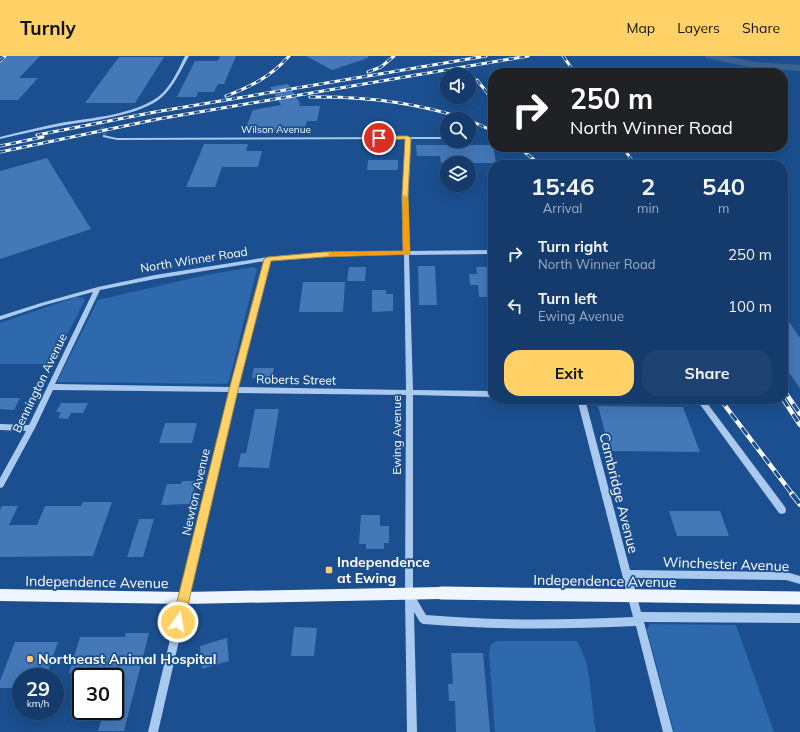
<!DOCTYPE html>
<html lang="en">
<head>
<meta charset="utf-8">
<style>
	:root { --surface:#143b6b; --page:#1d4271; --text:#f1f3f6; --muted:#9dadc1; --line:#33557e; --accent:#ffd166 }
	body { margin:0; font-family:Mulish,sans-serif; background:var(--page); color:var(--text); height:100vh; display:flex; flex-direction:column; font-size:15px; white-space:nowrap }
	* { box-sizing:border-box; margin:0 }
	p { font-size:13px; color:var(--muted) }
	.icon { flex:none; width:22px; height:22px; fill:none; stroke:currentColor; stroke-width:2; stroke-linecap:round; stroke-linejoin:round }
	.map { position:relative; flex:1; overflow:hidden }
	.side { position:absolute; left:488px; top:104px; width:300px; height:244px; display:flex; flex-direction:column; background:var(--surface); border-radius:16px; box-shadow:0 4px 16px #0002,0 0 0 1px var(--line) }
	.side>* { flex:none }
	.guide { position:absolute; left:488px; top:12px; width:300px; height:84px; border-radius:16px; box-shadow:0 4px 16px #0002,0 0 0 1px var(--line); background:#202124; color:#fff; overflow:hidden }
	.tools { position:absolute; left:440px; top:12px; display:grid; gap:8px }
	.tools a { display:grid; place-items:center; width:36px; height:36px; border-radius:50%; background:var(--surface); box-shadow:0 4px 16px #0002,0 0 0 1px var(--line); font-size:20px }
	.speed { position:absolute; left:12px; top:612px; display:flex; gap:8px; font-size:20px; font-weight:700; text-align:center }
	.speed>* { display:grid; place-content:center; width:52px; height:52px; border-radius:50%; background:var(--surface); box-shadow:0 4px 16px #0002,0 0 0 1px var(--line); line-height:1 }
	.speed small { font-size:10px; font-weight:400 }
	.speed .limit { border:2px solid #111; border-radius:6px; background:#fff; color:#111 }
	.pin { position:absolute; display:grid; place-items:center; width:34px; height:34px; color:#fff; margin:-17px; border:2px solid #fff; border-radius:50%; box-shadow:0 1px 4px #0007 }
	.me { position:absolute; width:44px; margin:-22px; rotate:13deg; stroke-linejoin:round; filter:drop-shadow(0 0 3px #0008) }
	.turn { display:flex; align-items:center; gap:14px; height:84px; padding:0 16px; font-size:18px }
	.turn .icon { width:52px; height:52px; stroke-width:2.5 }
	.turn b { display:block; font-size:28px; line-height:34px }
	.eta { display:flex; justify-content:space-evenly; align-items:center; height:68px; text-align:center }
	.eta b { font-size:24px; font-weight:700; line-height:28px }
	.cta { display:flex; gap:8px; margin-top:auto; padding:8px 16px }
	.cta a { flex:1; height:46px; border-radius:16px; background:var(--accent); color:#111; font-size:16px; font-weight:700; line-height:46px; text-align:center }
	.cta a+a { background:var(--page); color:var(--text) }
	ul { padding:0; list-style:none }
	li { display:flex; align-items:center; gap:12px; height:52px; padding:0 16px }
	li div { flex:1 }
	li b { display:block; font-size:15px }
	li em { font-style:normal }
	header { display:flex; align-items:center; gap:24px; box-sizing:border-box; height:56px; padding:0 20px; background:var(--accent); color:#111 }
	header strong { font-size:19px }
	nav { display:flex; gap:22px; margin-inline-start:auto; font-size:14px }
	.map>svg:first-child { display:block }
</style>
</head>
<body>
<header>
<strong>Turnly</strong>
<nav><a>Map</a><a>Layers</a><a>Share</a></nav>
</header>
<div class="map">
<svg width="800" height="676" viewBox="0 0 800 676">
	<rect width="100%" height="100%" fill="#1b4f8f"/>
	<g fill="#2e69ad">
		<polygon points="253,211 257,213 229,325 227,328 58,326 58,324 98,244 206,219"/>
		<polygon points="76,241 84,242 85,244 52,308 0,308 0,267"/>
		<polygon points="652,568 736,569 774,676 674,676 647,574 649,569"/>
		<path d="M497 585H577C593 612 590 646 596 676H495L489 597 490 589Z"/>
	</g>
	<g fill="none" stroke-linecap="round" stroke-linejoin="round">
		<polygon fill="#3c6290" fill-rule="evenodd" points="704,0 727,0 754,6 800,9 800,15 754,12 706,2"/>
	</g>
	<g fill="#4478b7">
		<polygon points="7,0 40,0 19,22 38,22 18,44 0,44 0,7"/>
		<polygon points="220,0 236,0 224,28 218,28 214,36 198,36 196,41 177,41 195,5 218,5"/>
		<polygon points="306,0 368,0 368,2 332,14"/>
		<polygon points="119,1 164,1 135,47 85,47"/>
		<polygon points="288,28 300,47 299,50 320,50 317,65 307,65 304,75 245,74 253,54 281,49 270,31"/>
		<polygon points="204,88 248,88 246,95 262,95 258,111 222,111 215,131 186,131"/>
		<polygon points="416,89 493,89 496,107 441,107 440,100 417,100"/>
		<polygon points="47,102 91,173 0,203 0,115"/>
		<polygon points="368,104 398,104 398,114 367,114"/>
		<polygon points="418,210 435,210 437,249 419,249"/>
		<polygon points="349,211 366,211 365,225 347,225"/>
		<polygon points="476,211 493,211 493,241 479,241 478,229 470,229 469,218 477,218"/>
		<polygon points="303,226 345,226 343,256 299,256"/>
		<polygon points="372,234 386,234 386,238 393,238 393,255 372,256"/>
		<polygon points="783,257 800,282 800,332 783,308"/>
		<polygon points="254,312 274,312 272,322 252,322"/>
		<polygon points="0,342 20,342 14,354 0,353"/>
		<polygon points="61,347 88,347 83,357 71,357 68,363 58,362 61,356 56,356"/>
		<polygon points="598,350 683,351 700,396 610,395"/>
		<polygon points="255,353 279,353 269,412 238,411 241,397 246,397"/>
		<polygon points="165,367 197,367 192,387 159,387"/>
		<polygon points="182,425 196,425 190,448 161,449 167,428 181,428"/>
		<polygon points="83,446 112,446 93,500 0,501 0,454 2,450 18,450 9,469 37,469 45,450 81,450"/>
		<polygon points="669,455 720,455 729,480 677,480"/>
		<polygon points="361,459 380,459 380,470 389,470 389,487 384,487 384,493 366,493 366,488 359,488"/>
		<polygon points="139,463 154,463 143,501 127,501"/>
		<polygon points="294,571 317,572 314,600 291,600"/>
		<polygon points="126,577 149,577 124,675 98,675 104,655 115,655 115,617 69,617 80,581 125,581"/>
		<polygon points="227,582 229,605 202,613 200,590"/>
		<polygon points="15,586 58,586 46,621 21,621 21,632 0,632 0,625"/>
		<polygon points="451,597 483,597 490,676 456,676 455,645 449,645 448,628 453,628"/>
	</g>
	<g fill="none" stroke-linecap="round" stroke-linejoin="round">
		<polyline stroke="#3d69a0" stroke-width="4" stroke-dasharray="4 2" stroke-linecap="butt" points="101,65 105,80"/>
		<g fill="#a9c9ee" fill-rule="evenodd">
			<path d="M185 0H189C181 14 174 30 162 41 141 60 88 65 60 70 40 74 20 78 0 83V81C20 76 40 71 60 67 90 62 133 59 158 41 171 31 178 14 185 0Z"/>
			<path d="M103 79 117 82 447 81V83H411L408 140 409 195 493 194V198L409 199 413 334 493 335V341L413 339V537L426 559C495 565 564 564 633 561L577 343H585L630 514 786 516 800 520V528L786 524 632 522 641 556 800 557V567L644 566 673 676H663L636 570C565 573 494 574 423 568L420 566 414 556 417 676H407L405 538 406 339 236 337 158 676H148L229 336 53 334 35 372 3 431 0 432V422L26 375 0 374V368L29 369 93 236 45 249 0 264V260L41 247 98 231 155 219 268 201 324 196 404 195 402 140 407 83 117 84 103 81ZM404 199 406 334 237 331 270 205 324 200ZM265 205 230 331 55 328 100 234 155 223Z"/>
			<polygon points="696,343 704,343 785,451 786,454 785,457 782,458 779,457"/>
		</g>
		<polygon fill="#f0f6ff" fill-rule="evenodd" points="441,531 446,533 447,537 446,541 441,543 184,548 0,545 0,533 184,536"/>
		<g stroke="#fff" stroke-width="3">
			<g id="rail-far2">
				<polyline points="563,0 575,17"/>
				<polyline points="0,5 5,0"/>
				<polyline points="368,16 381,11 394,0"/>
				<polyline points="477,24 493,44"/>
				<path d="M226 40C250 31 272 20 289 0"/>
				<path d="M310 41C364 40 415 46 466 63"/>
				<polyline points="469,64 493,75"/>
				<polyline points="37,79 155,56 486,0"/>
				<polyline points="0,90 43,81"/>
				<polyline points="519,91 540,109"/>
				<polyline points="623,91 635,109"/>
				<polyline points="0,96 158,63 528,0"/>
			</g>
		</g>
		<g stroke="#fff" stroke-width="4.5">
			<g id="rail-far1">
				<polyline points="783,333 800,358"/>
				<polyline points="720,343 793,439"/>
				<polyline points="783,343 800,369"/>
			</g>
		</g>
		<g stroke="#fff" stroke-width="5.5">
			<polyline id="rail" points="792,438 800,448"/>
		</g>
		<use href="#rail-far2" stroke="#1b4f8f" stroke-width="2" stroke-dasharray="5.5" stroke-linecap="butt"/>
		<use href="#rail-far1" stroke="#1b4f8f" stroke-width="3" stroke-dasharray="9" stroke-linecap="butt"/>
		<use href="#rail" stroke="#1b4f8f" stroke-width="4" stroke-dasharray="12" stroke-linecap="butt"/>
		<polyline stroke="#f0f6ff" stroke-width="13" points="441,537 800,542"/>
	</g>
	<polygon fill="#ffd166" stroke="#a68842" points="408,80 411,82 408,140 410,198 324,201 271,205 238,334 184,566 183,570 178,572 174,570 172,566 229,334 264,203 268,201 324,196 403,195 402,140 405,83 379,84 376,82 379,80"/>
	<polygon fill="#f59e0b" points="403,139 408,141 410,198 329,200 328,198 332,196 403,195"/>
	<g fill="#ffd166" stroke="#1b4f8f" stroke-width="1.5">
		<rect x="325" y="510" width="8" height="8" rx="2"/>
		<circle cx="30" cy="603" r="4"/>
	</g>
	<g text-anchor="middle" stroke-width="3.5" stroke-linejoin="round" paint-order="stroke">
		<g font-size="10" fill="#fff" stroke="#1b4f8f">
			<text x="276" y="77">Wilson Avenue</text>
		</g>
		<g font-size="12" fill="#fff" stroke="#1b4f8f">
			<text transform="translate(194 204) rotate(-9)" y="4">North Winner Road</text>
			<text transform="translate(296 324) rotate(1)" y="4">Roberts Street</text>
			<text transform="translate(40 327) rotate(-64)" y="4">Bennington Avenue</text>
			<text transform="translate(397 379) rotate(-90)" y="4">Ewing Avenue</text>
			<text transform="translate(196 436) rotate(-77)" y="4">Newton Avenue</text>
		</g>
		<g font-size="14" fill="#fff" stroke="#1b4f8f">
			<text transform="translate(619 437) rotate(76)" y="5">Cambridge Avenue</text>
			<text transform="translate(726 508) rotate(2)" y="5">Winchester Avenue</text>
			<text transform="translate(605 525) rotate(1)" y="5">Independence Avenue</text>
			<text transform="translate(97 526) rotate(1)" y="5">Independence Avenue</text>
		</g>
		<g font-size="14" font-weight="bold" fill="#fff" stroke="#1b4f8f" text-anchor="start">
			<text x="337" y="511">Independence<tspan x="337" dy="16">at Ewing</tspan></text>
			<text x="38" y="608">Northeast Animal Hospital</text>
		</g>
	</g>
</svg>
<div class="tools">
<a><svg class="icon" aria-label="sound" viewBox="0 0 24 24"><path d="M4 9h4l5-4v14l-5-4H4zM17 9q2 3 0 6"/></svg></a>
<a><svg class="icon" aria-label="search" viewBox="0 0 24 24"><circle cx="10" cy="10" r="6"/><path d="M15 15l6 6"/></svg></a>
<a><svg class="icon" aria-label="layers" viewBox="0 0 24 24"><path d="M12 4l9 5-9 5-9-5zM3 14l9 5 9-5"/></svg></a>
</div>
<div class="speed"><div>29<small>km/h</small></div><div class="limit">30</div></div>
<div class="pin" style="left:379px;top:82px;background:#d93025"><svg class="icon" aria-label="arrive" viewBox="0 0 24 24"><path d="M6 21V4h12l-3 4 3 4H6"/></svg></div>
<svg class="me" style="left:178px;top:566px" viewBox="-20 -20 40 40"><circle r="17" fill="#ffd166" stroke="#fff" stroke-width="3"/><path d="M0-11L8 9 0 5-8 9z" fill="#fff"/></svg>
<div class="guide">
<div class="turn"><svg class="icon" aria-label="right" viewBox="0 0 24 24"><path d="M7 20v-9h11M14 6l5 5-5 5"/></svg><div><b>250 m</b>North Winner Road</div></div>
</div>
<section class="side">
<div class="eta">
<div><b>15:46</b><p>Arrival</p></div>
<div><b>2</b><p>min</p></div>
<div><b>540</b><p>m</p></div>
</div>
<ul>
<li><svg class="icon" aria-label="right" viewBox="0 0 24 24"><path d="M7 20v-9h11M14 6l5 5-5 5"/></svg><div><b>Turn right</b><p>North Winner Road</p></div><em>250 m</em></li>
<li><svg class="icon" aria-label="left" viewBox="0 0 24 24"><path d="M17 20v-9H6M10 6l-5 5 5 5"/></svg><div><b>Turn left</b><p>Ewing Avenue</p></div><em>100 m</em></li>
</ul>
<div class="cta"><a>Exit</a><a>Share</a></div>
</section>
</div>
</body>
</html>
